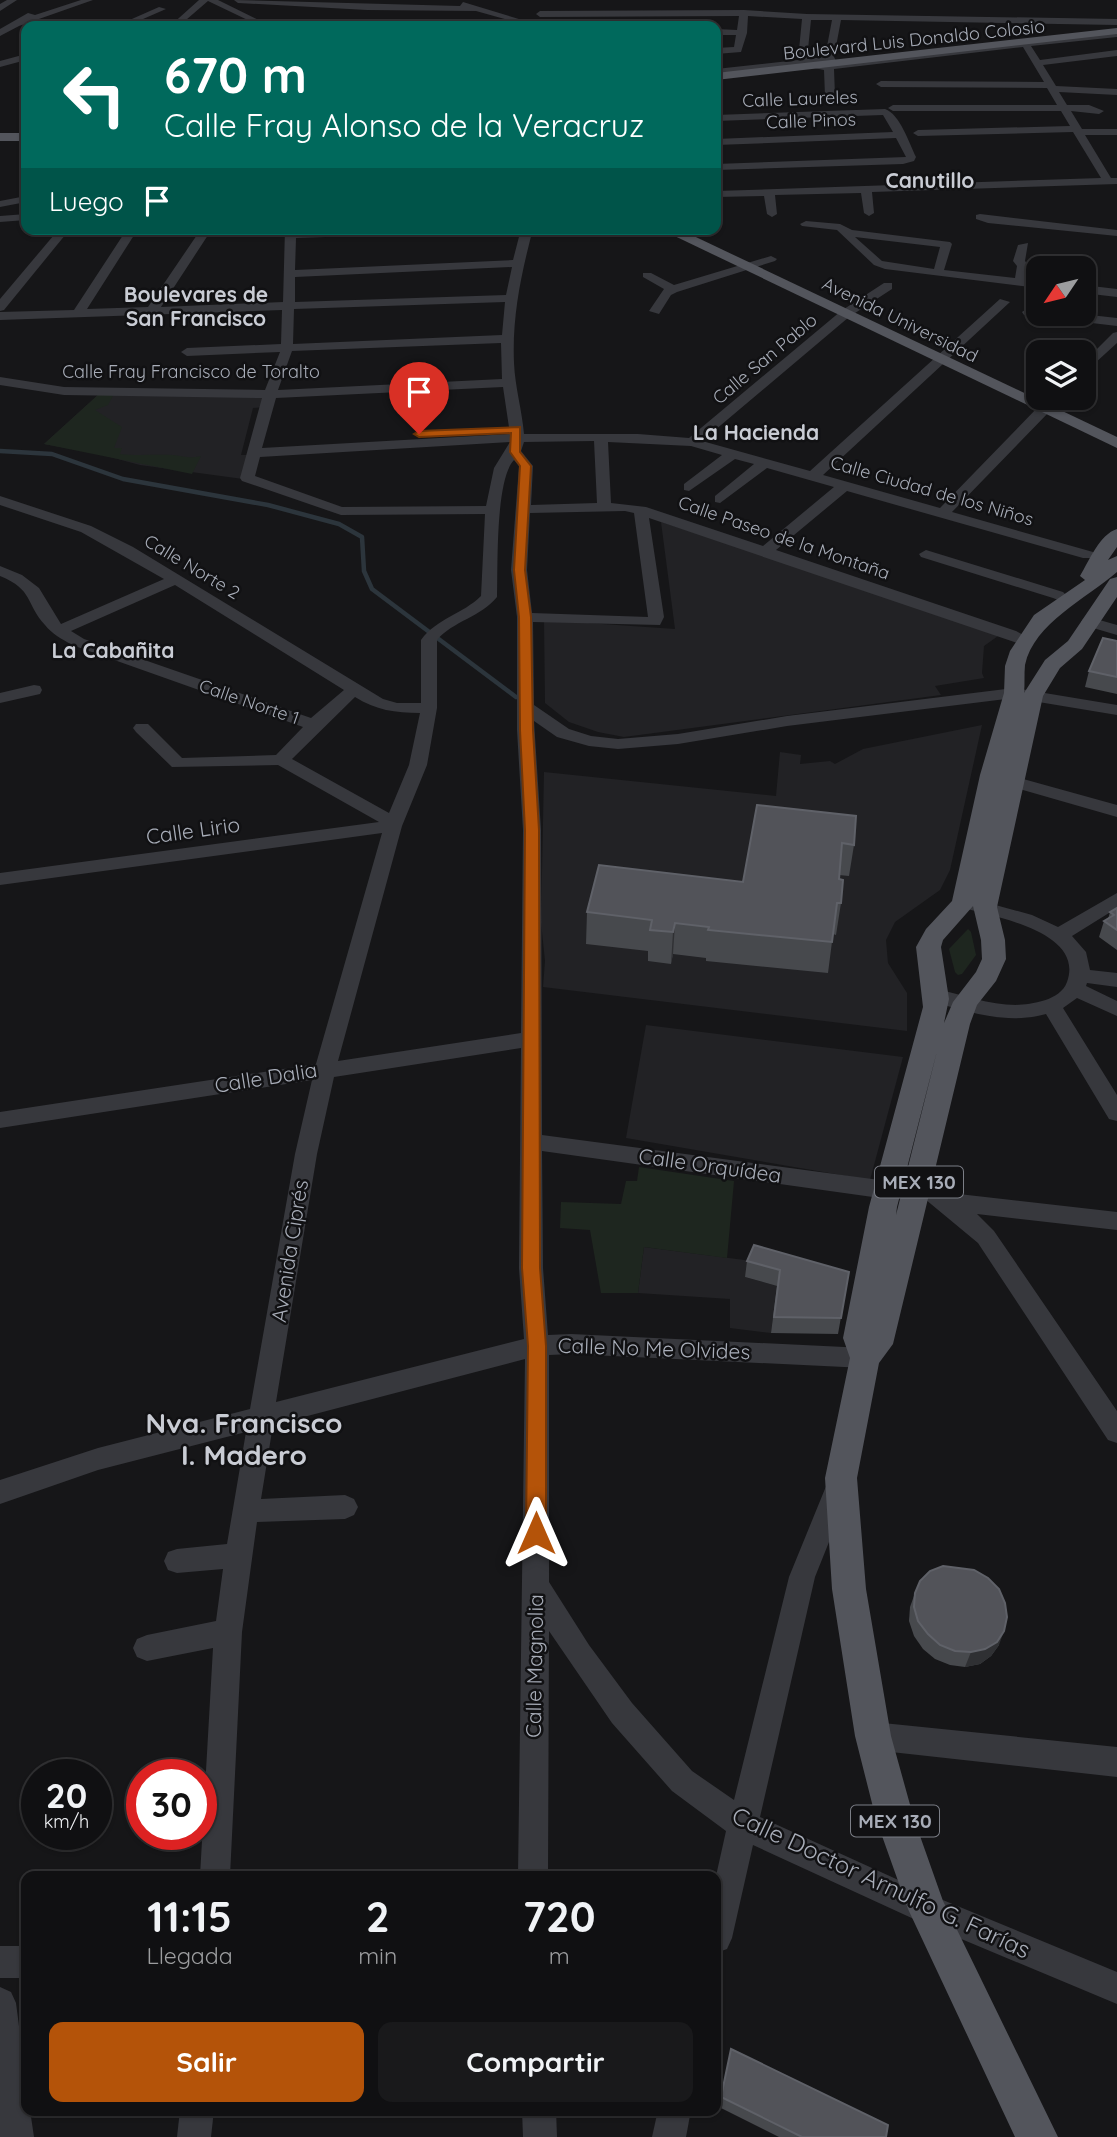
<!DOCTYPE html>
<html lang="es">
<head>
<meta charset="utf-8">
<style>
	:root { --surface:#101012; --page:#19191b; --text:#f1f3f6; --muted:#9c9d9f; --line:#303032; --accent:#b45309 }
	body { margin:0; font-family:Quicksand,sans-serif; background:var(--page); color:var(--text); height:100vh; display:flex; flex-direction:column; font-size:26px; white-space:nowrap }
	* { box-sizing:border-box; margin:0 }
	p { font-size:23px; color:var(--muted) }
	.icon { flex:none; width:38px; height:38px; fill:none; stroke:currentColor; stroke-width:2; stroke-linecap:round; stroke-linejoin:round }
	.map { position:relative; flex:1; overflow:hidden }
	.side { position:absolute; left:21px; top:1871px; width:700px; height:245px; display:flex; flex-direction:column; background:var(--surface); border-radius:14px; box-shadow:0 2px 5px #0004,0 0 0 2px var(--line) }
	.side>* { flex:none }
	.banner { position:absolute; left:21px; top:21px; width:700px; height:214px; border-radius:14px; box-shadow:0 2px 5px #0004,0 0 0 2px var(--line); background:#00695c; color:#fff; overflow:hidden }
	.needle { width:46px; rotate:235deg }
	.buttons { position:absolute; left:1026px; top:256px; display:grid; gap:14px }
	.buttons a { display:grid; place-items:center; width:70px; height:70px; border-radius:14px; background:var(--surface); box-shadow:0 2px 5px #0004,0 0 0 2px var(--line); font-size:35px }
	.speed { position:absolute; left:21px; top:1759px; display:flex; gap:14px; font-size:35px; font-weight:700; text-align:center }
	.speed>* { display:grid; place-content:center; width:91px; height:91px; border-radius:50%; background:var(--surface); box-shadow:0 2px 5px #0004,0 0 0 2px var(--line); line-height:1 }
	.speed small { font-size:18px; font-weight:400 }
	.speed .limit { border:10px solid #d22; background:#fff; color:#111 }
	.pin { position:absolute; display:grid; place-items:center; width:60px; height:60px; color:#fff; margin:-72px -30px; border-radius:50% 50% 50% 0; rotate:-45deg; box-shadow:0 0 7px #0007 }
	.pin .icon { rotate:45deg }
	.me { position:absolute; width:77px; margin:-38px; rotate:0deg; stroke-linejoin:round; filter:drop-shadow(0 0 5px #0008) }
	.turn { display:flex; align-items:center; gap:24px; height:147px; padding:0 28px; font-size:32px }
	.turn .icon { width:91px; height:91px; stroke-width:2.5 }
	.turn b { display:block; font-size:49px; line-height:60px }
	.then { display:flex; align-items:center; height:66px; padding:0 28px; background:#0003; gap:14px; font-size:26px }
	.eta { display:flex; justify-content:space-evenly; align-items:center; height:119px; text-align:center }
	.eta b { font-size:42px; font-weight:700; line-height:49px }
	.button { display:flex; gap:14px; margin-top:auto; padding:14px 28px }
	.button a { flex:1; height:80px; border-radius:14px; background:var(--accent); color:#fff; font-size:28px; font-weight:700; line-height:80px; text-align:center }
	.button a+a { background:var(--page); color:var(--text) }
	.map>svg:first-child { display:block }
</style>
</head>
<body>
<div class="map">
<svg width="1117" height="2137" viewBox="0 0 1117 2137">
	<rect width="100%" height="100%" fill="#161618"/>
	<g fill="#222225">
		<polygon points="99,394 267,396 264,407 253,408 241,455 252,455 243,479 140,465 99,454 44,444"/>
		<polygon points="661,522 983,626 998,636 984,646 982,673 984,678 935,686 941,695 624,737 598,732 569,722 545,703 544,620 675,629"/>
		<polygon points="982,725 950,870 940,890 895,922 886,940 888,963 907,993 907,1031 543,987 545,961 541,922 544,772 776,796 780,752 801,755 800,764 830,761 835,764 863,749"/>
		<polygon points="646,1025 903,1057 870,1180 626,1138"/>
		<polygon points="644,1247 752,1261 745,1277 777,1286 771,1333 730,1328 730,1299 638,1293"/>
	</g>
	<g fill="#1e261f">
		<path d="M99 394H114L108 405 95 410 122 427 114 448H122L120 454C138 456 155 454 173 455 184 456 189 459 201 456L192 474 44 444Z"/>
		<polygon points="968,929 971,932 976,955 962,974 958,975 955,972 949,949"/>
		<polygon points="639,1167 734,1181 727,1258 644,1247 638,1293 601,1293 590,1230 560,1228 561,1202 621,1204 626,1181 637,1181"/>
	</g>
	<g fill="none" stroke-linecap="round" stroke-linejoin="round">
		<polyline stroke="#2c353c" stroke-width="4.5" points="0,451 52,454 123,479 268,505 339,524 362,537 364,571 372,589 516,697"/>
		<g fill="#37383d" fill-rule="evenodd">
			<polygon points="7,0 17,0 0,11 0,4"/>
			<polygon points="81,0 93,0 19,26 0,36 0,29 28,13 35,15"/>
			<polygon points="199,0 218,0 271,26 260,26 208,1 179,26 170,26"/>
			<polygon points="234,0 460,6 463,2 542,26 529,26 476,11 367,10 238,3"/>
			<polygon points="159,7 166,9 127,26 116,26"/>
			<path d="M744 10 807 14 1117 19V25L841 20 834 57 836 61 716 75V69L798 60 802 19 748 16 747 33 741 52 716 54V48L734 47 736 35H716V29L737 30 739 16 540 17 536 14 540 11ZM811 20H832L825 57 807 59Z"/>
			<polygon points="1117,31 1117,37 1031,46 1040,60 1117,50 1117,56 1043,65 1056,86 1117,89 1117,95 1059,92 1067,105 1089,105 1104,111 1099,114 1071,111 1082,129 1117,129 1117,135 1085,135 1111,178 1117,178 1117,184 872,192 874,213 869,216 864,213 861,193 775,195 777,214 772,217 767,214 764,196 716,197 716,191 1101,178 1073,132 918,136 913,133 918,130 1070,126 1061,111 893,111 888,108 893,105 1057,105 1047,88 881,87 876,84 881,81 1044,82 1023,47 834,69 835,96 830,99 825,96 824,70 814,68 819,65"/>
			<polygon points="26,54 26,60 0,67 0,61"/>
			<path d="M885 109C900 114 909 143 916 157L914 161 903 164 716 170V164L906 157 896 138 716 145V139L893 132 883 115 716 121V115Z"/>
			<polygon points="26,196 26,202 0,207 0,201"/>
			<polygon points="26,214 26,220 0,222 0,216"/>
			<polygon points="980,214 1117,230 1117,236 988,223 976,219 976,215"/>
			<path d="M806 221 840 224 852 230 950 242 952 244 944 270 1015 278 1017 266 1013 261 1018 245 1028 243 1025 261 1029 266 1025 279 1038 280V288L885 269 874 265 837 230 802 226 800 224ZM855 237 940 247 934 269 882 261Z"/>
			<polygon points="59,229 70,229 4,310 0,311 0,299"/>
			<path d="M127 229H138L87 309 148 307 201 229H212L161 307 283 302 285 229H297V231L478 229 473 232 296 238 295 270 513 260 521 229H533C521 274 512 317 514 363 515 387 522 410 524 434H638L689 438 841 311 884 283H892V289L849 317 702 441 810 471 1000 299 1010 302 823 475 940 508 1039 406H1049V412L952 512 1093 552 1095 555 1093 558H1083L847 491 776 550 1016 631 1034 641 1032 644H1020L649 518 664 617 660 625 533 622 534 705 569 729 591 736 618 739 678 734 787 716 1014 688 1117 705V715L1014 698 787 726 678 744 618 749 589 746 557 737 534 721 541 830 542 1135 887 1181 895 1184 898 1190 895 1196 887 1199 542 1151 543 1268 548 1335 571 1334 865 1348 874 1351 877 1358 874 1365 865 1368 571 1354 549 1355V1582L589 1645 632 1703 692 1771 734 1800 789 1577 829 1479 838 1476 847 1479 851 1487 815 1577 760 1817 938 1898 1117 1972V2004L916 1920 753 1845 732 1938 727 1949 716 1953V1876L726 1831 672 1791 612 1723 549 1631 548 1876H518L525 1359 273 1425 261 1499 345 1495 354 1499 358 1507 354 1515 345 1519 257 1522 242 1632 230 1876H200L213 1648 147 1661 137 1657 133 1648 137 1639 147 1635 216 1621 223 1569 177 1573 168 1570 164 1561 168 1552 177 1549 227 1544 246 1432 98 1470 0 1504V1480L98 1448 250 1409 295 1154 312 1080 0 1128V1112L316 1064 382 833 0 885V873L379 822 278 765 172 767 136 732 133 728 136 724H148L182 758 276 755 303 727 72 645C62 639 52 634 45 625 25 603 34 590 0 576V566L22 575 39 588 61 624 164 579 81 532 0 505V496L91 526 133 547 383 699 397 703H421V640C437 618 463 614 481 596L485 514 341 515 242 481 240 478 262 398 64 395 0 385V377L64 387 265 390 280 352 187 356 181 352 187 348 281 344 282 310 0 320V312L74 310ZM512 267 506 295 295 302V277ZM505 302 502 335 293 344 294 309ZM501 343 502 379 278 390 292 351ZM503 387 510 434 262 448 276 398ZM594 441 597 503 531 505 533 466 521 451 524 442ZM510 442 494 468 486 506 342 507 255 476 260 457ZM608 442 691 446 722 455 684 484V490L689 491 735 459 754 464 715 496V502L720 503 767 468 834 487 763 546 646 507 611 503ZM514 460 519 466 511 570 517 617V730L523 830 521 1033 338 1061 402 826 427 765 437 708V640C453 621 481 617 497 597 498 568 495 480 514 460ZM625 511 634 513 648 617 532 613 527 570 530 513ZM175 585 344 690 311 718 84 639 71 631ZM355 697C376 710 395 713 420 713L409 765 389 813 292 759ZM521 1048 519 1268 524 1339 276 1402 317 1154 334 1077Z"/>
			<polygon points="771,256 777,259 775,261 677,292 671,295 659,314 649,311 664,289 643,277 643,273 651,273 674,285"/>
			<polygon points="1083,285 1117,289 1117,297 1083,293"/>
			<polygon points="1028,308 1038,309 1038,313 1072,313 1117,318 1117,326 1024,315 1022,312"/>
			<polygon points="1117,332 1117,343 1083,374 1083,363 1113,333"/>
			<polygon points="926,550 1063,592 1066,595 1058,600 1053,598 921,557 919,554"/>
			<polygon points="1089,617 1117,625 1117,635 1083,625 1081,622 1083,619"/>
			<polygon points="34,685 40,686 42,690 40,694 0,703 0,693"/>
			<polygon points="998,772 1117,805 1117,817 992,781 989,777 992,773"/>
			<path d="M1117 893V908L1072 936 1086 952 1090 970 1117 973V987L1087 983 1086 986 1117 1001V1016L1077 998 1063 1008 1117 1095V1121L1109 1119 1046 1014C1007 1025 968 1012 930 1001L927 996 930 991 937 989C963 995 989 1005 1016 1005 1032 1004 1060 1001 1067 982 1085 932 996 917 963 908L960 904 963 900 970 898 1032 915 1058 927Z"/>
			<polygon points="910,1166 918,1168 950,1193 1117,1212 1117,1230 977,1214 994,1231 1117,1411 1117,1443 1108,1440 978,1243 902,1180 899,1174 902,1168"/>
			<polygon points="873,1722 1117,1747 1117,1777 873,1750 863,1746 859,1736 863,1726"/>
			<rect x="0" y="1946" width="26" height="32"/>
			<polygon points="0,1987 11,1992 16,2003 26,2080 26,2110 30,2110 34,2137 0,2137"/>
			<polygon points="180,2110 214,2110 211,2137 177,2137"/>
			<polygon points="522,2110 556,2110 557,2137 523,2137"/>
			<polygon points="658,2110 691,2110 686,2137 652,2137"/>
		</g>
		<g fill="#53555c" fill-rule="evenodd">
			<polygon points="1117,28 1117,34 716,80 716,73"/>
			<rect x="0" y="133" width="26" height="8"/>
			<polygon points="660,229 679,229 1117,437 1117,448"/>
			<path d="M1117 529V547L1108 560 1117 556V572C1086 599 1034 623 1025 665 1024 674 1025 684 1024 693L1045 660 1068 641 1110 579 1117 577V597L1082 649 1060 668 1043 696 997 907 1005 940 1006 959 996 981 977 1005 970 1024 893 1344 879 1363 857 1478 866 1589 891 1736 914 1819 943 1901 1058 2137H1015L908 1909 876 1819 855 1736 832 1589 825 1478 850 1358 843 1338 869 1207 923 1007 916 947 926 929 952 901 980 775 1004 693 1005 666 1010 651 1034 615 1085 580 1080 576C1089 561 1100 534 1117 529ZM973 906 981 940 982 959 976 972 953 1002 944 1023 949 999 941 947 943 940ZM937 1051 896 1215 897 1207Z"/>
		</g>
	</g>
	<g fill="#47494d">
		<polygon points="1117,641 1117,694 1085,687 1089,671"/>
		<polygon points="757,805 854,845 849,876 839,875 841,903 836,935 833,934 828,973 706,961 706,958 673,954 671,964 648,961 648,951 586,944 587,912 743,882"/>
		<polygon points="1117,908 1117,950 1099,937 1104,921 1108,919 1110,912"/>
		<polygon points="747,1261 849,1272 838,1334 771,1333 777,1286 745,1277"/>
		<polygon points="915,1593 999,1645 991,1656 980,1664 965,1667 950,1665 935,1659 923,1649 914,1636 909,1621 910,1607"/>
		<polygon points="731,2049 886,2137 779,2137 719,2107"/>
	</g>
	<g fill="#2f3033">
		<polygon points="675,923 673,954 671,964 673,932"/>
		<polygon points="1004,1631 999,1645 991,1656 980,1664 965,1667 971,1652"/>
	</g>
	<g fill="#525359" stroke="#5f6168" stroke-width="2">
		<polygon points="1103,638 1117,641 1117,677 1089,671"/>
		<polygon points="757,805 856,816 854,845 842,843 839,879 843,880 841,903 837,903 832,942 708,930 709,927 675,923 673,932 650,930 652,920 587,912 599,865 743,882"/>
		<polygon points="1117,908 1117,930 1104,921 1114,915 1110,912"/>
		<polygon points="754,1245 849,1272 841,1318 774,1317 780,1270 747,1261"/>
		<polygon points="943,1566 974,1570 988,1578 999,1589 1005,1603 1007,1617 1004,1631 997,1642 985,1649 971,1652 955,1651 940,1645 928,1634 918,1621 914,1607 915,1593 920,1581 930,1571"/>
		<polygon points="731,2049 888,2125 886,2137 802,2137 721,2097"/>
	</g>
	<polygon fill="#b45309" stroke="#753606" stroke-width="2" points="520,427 520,452 531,466 525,570 531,617 533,730 539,830 540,1268 546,1346 546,1533 543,1539 536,1542 529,1539 526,1533 528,1346 522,1268 525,830 520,730 519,617 514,570 520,466 510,452 511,433 419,437 414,434 419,431"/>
	<g text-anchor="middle" stroke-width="5" stroke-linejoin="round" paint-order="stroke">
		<g font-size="18" fill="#a8adb8" stroke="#111113">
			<text transform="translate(914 40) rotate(-6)" y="6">Boulevard Luis Donaldo Colosio</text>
			<text transform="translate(800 99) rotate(-2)" y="6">Calle Laureles</text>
			<text transform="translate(811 121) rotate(-2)" y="6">Calle Pinos</text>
			<text transform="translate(900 320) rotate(26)" y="6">Avenida Universidad</text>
			<text transform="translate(765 359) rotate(-40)" y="6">Calle San Pablo</text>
			<text x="191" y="378">Calle Fray Francisco de Toralto</text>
			<text transform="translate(932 491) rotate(16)" y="6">Calle Ciudad de los Niños</text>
			<text transform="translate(784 538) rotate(19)" y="6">Calle Paseo de la Montaña</text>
			<text transform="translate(192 567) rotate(31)" y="6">Calle Norte 2</text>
			<text transform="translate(249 702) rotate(19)" y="6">Calle Norte 1</text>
		</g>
		<g fill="#111113" stroke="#7b7e86" stroke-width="2">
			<rect x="875" y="1166.5" width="88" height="31" rx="5"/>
			<rect x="851" y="1805.5" width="88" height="31" rx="5"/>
		</g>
		<g font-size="19" font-weight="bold" fill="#a8adb8">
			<text x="919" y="1189">MEX 130</text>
			<text x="895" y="1828">MEX 130</text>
		</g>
		<g font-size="21" font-weight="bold" fill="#c9ccd4" stroke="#111113">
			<text x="930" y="188">Canutillo</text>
			<text x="196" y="302">Boulevares de<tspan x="196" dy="24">San Francisco</tspan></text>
			<text x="756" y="440">La Hacienda</text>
			<text x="113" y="658">La Cabañita</text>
		</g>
		<g font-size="21" fill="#a8adb8" stroke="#111113">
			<text transform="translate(193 831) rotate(-8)" y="7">Calle Lirio</text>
			<text transform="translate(266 1078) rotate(-9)" y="7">Calle Dalia</text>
			<text transform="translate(710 1166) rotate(8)" y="7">Calle Orquídea</text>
			<text transform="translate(290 1251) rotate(-81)" y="7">Avenida Ciprés</text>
			<text transform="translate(654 1349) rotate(2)" y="7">Calle No Me Olvides</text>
			<text transform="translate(535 1666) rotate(-89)" y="7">Calle Magnolia</text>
		</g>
		<g font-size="24" fill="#a8adb8" stroke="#111113">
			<text transform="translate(881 1883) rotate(25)" y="8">Calle Doctor Arnulfo G. Farías</text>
		</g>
		<g font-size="28" font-weight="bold" fill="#c9ccd4" stroke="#111113">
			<text x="244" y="1433">Nva. Francisco<tspan x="244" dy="32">I. Madero</tspan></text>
		</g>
	</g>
</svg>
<div class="buttons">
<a><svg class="needle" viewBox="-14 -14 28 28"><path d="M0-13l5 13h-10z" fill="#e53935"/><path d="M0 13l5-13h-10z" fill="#9c9d9f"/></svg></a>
<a><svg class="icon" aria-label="layers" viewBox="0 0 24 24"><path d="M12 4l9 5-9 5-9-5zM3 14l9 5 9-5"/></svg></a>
</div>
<div class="speed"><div>20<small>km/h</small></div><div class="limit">30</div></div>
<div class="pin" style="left:419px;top:434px;background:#d93025"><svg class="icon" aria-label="arrive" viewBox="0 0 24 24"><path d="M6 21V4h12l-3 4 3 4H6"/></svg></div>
<svg class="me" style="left:536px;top:1533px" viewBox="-20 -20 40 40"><path d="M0-17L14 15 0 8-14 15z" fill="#b45309" stroke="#fff" stroke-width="4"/></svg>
<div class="banner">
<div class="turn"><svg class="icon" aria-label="left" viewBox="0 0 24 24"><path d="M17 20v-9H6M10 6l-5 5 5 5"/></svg><div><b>670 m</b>Calle Fray Alonso de la Veracruz</div></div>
<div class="then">Luego<svg class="icon" aria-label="arrive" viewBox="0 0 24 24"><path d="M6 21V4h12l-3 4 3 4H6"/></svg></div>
</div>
<section class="side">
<div class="eta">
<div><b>11:15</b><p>Llegada</p></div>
<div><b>2</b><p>min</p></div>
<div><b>720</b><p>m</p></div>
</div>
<div class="button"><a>Salir</a><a>Compartir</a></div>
</section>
</div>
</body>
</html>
